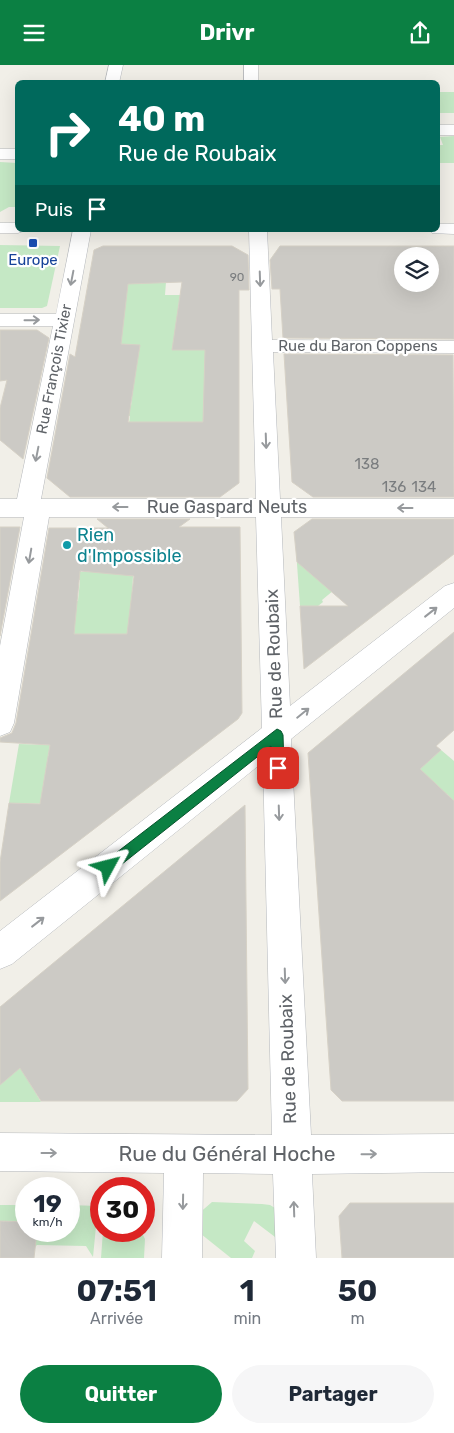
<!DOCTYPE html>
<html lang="fr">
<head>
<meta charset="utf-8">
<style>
	:root { --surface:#fff; --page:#f6f6f7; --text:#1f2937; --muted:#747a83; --accent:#0b8043 }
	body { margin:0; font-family:Rubik,sans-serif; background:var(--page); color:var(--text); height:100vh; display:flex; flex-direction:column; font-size:19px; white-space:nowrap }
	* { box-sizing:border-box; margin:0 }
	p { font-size:16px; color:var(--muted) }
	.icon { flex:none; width:28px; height:28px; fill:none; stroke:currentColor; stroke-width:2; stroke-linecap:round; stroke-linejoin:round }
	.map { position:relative; height:1193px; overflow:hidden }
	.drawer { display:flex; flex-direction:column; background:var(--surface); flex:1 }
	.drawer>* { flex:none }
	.guide { position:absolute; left:15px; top:15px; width:425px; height:152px; border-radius:8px; box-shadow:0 5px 20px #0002; background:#00695c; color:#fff; overflow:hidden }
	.buttons { position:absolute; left:394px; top:182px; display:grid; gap:10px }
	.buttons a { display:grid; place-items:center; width:45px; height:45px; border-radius:50%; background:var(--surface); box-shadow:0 5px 20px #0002; font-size:25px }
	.speed { position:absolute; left:15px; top:1112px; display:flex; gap:10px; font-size:25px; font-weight:700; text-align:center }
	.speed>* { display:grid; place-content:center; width:65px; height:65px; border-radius:50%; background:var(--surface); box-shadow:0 5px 20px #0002; line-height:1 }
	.speed small { font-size:12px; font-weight:400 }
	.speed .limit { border:8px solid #d22; background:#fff; color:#111 }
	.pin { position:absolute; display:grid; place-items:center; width:42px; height:42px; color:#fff; margin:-21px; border-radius:10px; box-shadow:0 2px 8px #0006 }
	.me { position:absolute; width:55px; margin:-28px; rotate:52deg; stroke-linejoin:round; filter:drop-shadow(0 0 4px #0008) }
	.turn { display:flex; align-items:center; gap:18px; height:105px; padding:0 20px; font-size:22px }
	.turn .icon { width:65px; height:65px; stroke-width:2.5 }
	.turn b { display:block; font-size:35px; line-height:42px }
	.then { display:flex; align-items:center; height:48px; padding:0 20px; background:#0003; gap:10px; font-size:19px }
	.eta { display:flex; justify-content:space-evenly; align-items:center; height:85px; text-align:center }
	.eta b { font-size:30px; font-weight:700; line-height:35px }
	.action { display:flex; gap:10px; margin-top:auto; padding:10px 20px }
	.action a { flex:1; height:58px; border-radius:30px; background:var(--accent); color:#fff; font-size:20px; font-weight:700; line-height:58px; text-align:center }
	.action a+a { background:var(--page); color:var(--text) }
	header { display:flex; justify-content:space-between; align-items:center; height:65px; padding:0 20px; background:var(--accent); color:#fff; font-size:22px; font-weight:700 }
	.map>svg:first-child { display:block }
</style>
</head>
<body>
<header><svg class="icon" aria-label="menu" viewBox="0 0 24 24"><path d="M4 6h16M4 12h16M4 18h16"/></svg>Drivr<svg class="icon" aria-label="share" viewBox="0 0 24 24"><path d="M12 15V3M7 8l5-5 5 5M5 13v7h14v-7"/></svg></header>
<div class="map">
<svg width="454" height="1193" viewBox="0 0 454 1193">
	<rect width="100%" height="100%" fill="#f1efe8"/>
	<g fill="#c5e8c5">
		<rect x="438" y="27" width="16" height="21"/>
		<polygon points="454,71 454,98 438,98 438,80 443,80 440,72"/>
		<polygon points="0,97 17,98 18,142 9,142 0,147"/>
		<polygon points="0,180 60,181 47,241 42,243 0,243"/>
		<polygon points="114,216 166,217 165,230 206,230 179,237 178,242 207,285 203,357 129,359 130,351 124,350 125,341 131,341 132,333 133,280 121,279"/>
		<polygon points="296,485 356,485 334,525 322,535 323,537 318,541 300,541"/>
		<polygon points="82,497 81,507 130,507 129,511 133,511 132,529 140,569 66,569 70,536 78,536 80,515 45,514"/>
		<polygon points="416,678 432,693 441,685 454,696 454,736 447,729 396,729"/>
		<polygon points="19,679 50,680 48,691 58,691 53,739 9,738"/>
		<polygon points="23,1000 26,1012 41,1037 0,1037 0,1015"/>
		<polygon points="212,1137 262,1139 270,1140 285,1149 279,1175 254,1156 244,1176 255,1186 252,1193 231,1193 201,1169 197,1150"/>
		<polygon points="0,1140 26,1140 26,1157 0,1156"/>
		<polygon points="69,1140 98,1141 93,1192 86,1181 37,1180 35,1182 37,1166 69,1166"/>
		<polygon points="103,1166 141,1166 145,1174 144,1193 101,1193"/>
	</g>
	<g fill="#cccac5" stroke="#d6d1c6" fill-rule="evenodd">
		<path d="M103 181H232L248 190 249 225H239V418L220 432H70L47 413 70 289 75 292 94 185ZM182 217 172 285H205L203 357H128L140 280 121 279 128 219Z"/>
		<path d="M280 181H454V274L283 273 280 224H272L270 195ZM402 191H430V219H402Z"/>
		<polygon points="0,265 37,265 49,273 23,394 0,375 0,343 7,315 0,316"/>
		<polygon points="284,289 453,290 454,432 313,432 292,417"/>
		<path d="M97 454H190L179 462H240L242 648 238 654 0 836V797L9 738 40 739 50 680 0 677V673L12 668 16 658 49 463H108ZM80 506 134 511 127 569H74Z"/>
		<polygon points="312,454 454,454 454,489 304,604 300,541 348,541 297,497 294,467"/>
		<polygon points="0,462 20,462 0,571"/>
		<polygon points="454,567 454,665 436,681 441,685 420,704 454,736 454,1036 342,1036 331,1025 308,688"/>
		<polygon points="245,740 248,1024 237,1036 41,1036 20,1003 0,1020 0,942"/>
		<polygon points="350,1138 454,1138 454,1193 342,1193 339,1151"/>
		<polygon points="0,1156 26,1157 26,1166 37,1166 34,1193 0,1193"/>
	</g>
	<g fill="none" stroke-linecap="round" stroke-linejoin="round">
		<g stroke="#b5b8bc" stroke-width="1">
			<g id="minor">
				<polygon points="109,0 123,0 119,18 105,18"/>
				<rect x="244" y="0" width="14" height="18"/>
				<rect x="438" y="60" width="16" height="10"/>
				<rect x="0" y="84" width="18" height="10"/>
				<polygon points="73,165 91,165 41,434 256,434 249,165 267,165 272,275 454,276 454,288 273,287 280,434 454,434 454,452 281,452 290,641 445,521 454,518 454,543 291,674 311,1070 454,1069 454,1107 312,1109 316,1193 276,1193 273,1109 203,1108 202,1193 162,1193 164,1108 0,1106 0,1068 272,1070 263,697 12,899 0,904 0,866 262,663 256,452 49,452 14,658 10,667 0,671 0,581 24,452 0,452 0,434 17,434 53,261 0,261 0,249 56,249"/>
			</g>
		</g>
		<g stroke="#b5b8bc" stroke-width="1">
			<g id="tertiary">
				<polygon points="0,158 18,158 18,165 26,165 18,168 0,168"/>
				<polygon points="438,159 454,159 454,169 432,168 430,165 438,165"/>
			</g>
		</g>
		<use href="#minor" fill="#fff" fill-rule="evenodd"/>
		<use href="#tertiary" fill="#fff" fill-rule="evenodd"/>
	</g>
	<defs><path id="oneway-shaft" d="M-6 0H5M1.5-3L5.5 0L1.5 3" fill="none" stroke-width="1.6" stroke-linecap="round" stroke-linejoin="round" transform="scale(1.25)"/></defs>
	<g stroke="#979a9d">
		<use href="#oneway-shaft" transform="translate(72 213) rotate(101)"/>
		<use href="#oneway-shaft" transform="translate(260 214) rotate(88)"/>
		<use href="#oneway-shaft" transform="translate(32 255) rotate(-1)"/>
		<use href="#oneway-shaft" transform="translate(266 376) rotate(88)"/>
		<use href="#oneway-shaft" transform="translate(37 389) rotate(101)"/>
		<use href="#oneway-shaft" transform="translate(120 442) rotate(180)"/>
		<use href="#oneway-shaft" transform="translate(405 443) rotate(-180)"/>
		<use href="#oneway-shaft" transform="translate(30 491) rotate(100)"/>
		<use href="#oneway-shaft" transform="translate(431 547) rotate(-38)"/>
		<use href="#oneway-shaft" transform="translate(303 648) rotate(-39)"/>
		<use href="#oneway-shaft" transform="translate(279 748) rotate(88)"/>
		<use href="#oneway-shaft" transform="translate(38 857) rotate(-38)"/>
		<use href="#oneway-shaft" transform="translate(285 911) rotate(88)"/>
		<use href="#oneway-shaft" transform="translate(49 1088)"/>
		<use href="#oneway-shaft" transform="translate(369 1089) rotate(-1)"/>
		<use href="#oneway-shaft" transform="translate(183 1137) rotate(91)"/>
		<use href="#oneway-shaft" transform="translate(294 1144) rotate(-92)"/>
	</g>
	<polygon fill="#0b8043" stroke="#07532c" points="277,664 281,666 283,670 284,703 282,707 278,708 273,707 271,681 112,807 108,809 103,807 101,802 103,798"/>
	<rect fill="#1a4fb4" stroke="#fff" stroke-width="2" x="28" y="173" width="10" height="10" rx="2.5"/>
	<circle fill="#0f9aa8" stroke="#fff" stroke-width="2" cx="67" cy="480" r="5"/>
	<g text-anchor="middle" stroke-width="4.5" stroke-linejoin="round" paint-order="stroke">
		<g font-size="12" fill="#7a7d7f">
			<text x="237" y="216">90</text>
		</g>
		<g font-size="15" fill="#164399" stroke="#fff">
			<text x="33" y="200">Europe</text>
		</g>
		<g font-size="15" fill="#5f6368" stroke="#fff">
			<text x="358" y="286">Rue du Baron Coppens</text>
			<text transform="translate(54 304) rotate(-79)" y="5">Rue François Tixier</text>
		</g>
		<g font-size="15" fill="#7a7d7f">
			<text x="367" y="404">138</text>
			<text x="394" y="427">136</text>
			<text x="424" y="427">134</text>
		</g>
		<g font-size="18" fill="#5f6368" stroke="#fff">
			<text x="227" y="448">Rue Gaspard Neuts</text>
			<text transform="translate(274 589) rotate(-92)" y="6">Rue de Roubaix</text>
			<text transform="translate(288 994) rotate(-92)" y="6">Rue de Roubaix</text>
		</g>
		<g font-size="18" fill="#0d838f" stroke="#fff" text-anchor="start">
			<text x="77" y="476">Rien<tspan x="77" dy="21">d'Impossible</tspan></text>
		</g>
		<g font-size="21" fill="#5f6368" stroke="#fff">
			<text x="227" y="1096">Rue du Général Hoche</text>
		</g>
	</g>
</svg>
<div class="buttons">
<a><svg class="icon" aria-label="layers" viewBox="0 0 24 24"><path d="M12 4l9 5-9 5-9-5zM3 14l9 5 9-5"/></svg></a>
</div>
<div class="speed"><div>19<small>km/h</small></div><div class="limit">30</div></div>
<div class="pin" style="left:278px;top:703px;background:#d93025"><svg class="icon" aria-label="arrive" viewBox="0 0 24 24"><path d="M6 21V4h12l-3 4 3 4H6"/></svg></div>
<svg class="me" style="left:108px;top:802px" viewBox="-20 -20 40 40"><path d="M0-17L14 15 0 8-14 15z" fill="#0b8043" stroke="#fff" stroke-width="4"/></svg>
<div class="guide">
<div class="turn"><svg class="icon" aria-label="right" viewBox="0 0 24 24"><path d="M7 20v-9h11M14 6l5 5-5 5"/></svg><div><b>40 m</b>Rue de Roubaix</div></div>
<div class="then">Puis<svg class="icon" aria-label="arrive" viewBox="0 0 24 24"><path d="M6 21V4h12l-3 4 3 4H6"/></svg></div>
</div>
</div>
<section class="drawer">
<div class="eta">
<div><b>07:51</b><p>Arrivée</p></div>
<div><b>1</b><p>min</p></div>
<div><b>50</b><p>m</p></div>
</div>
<div class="action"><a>Quitter</a><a>Partager</a></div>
</section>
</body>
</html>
